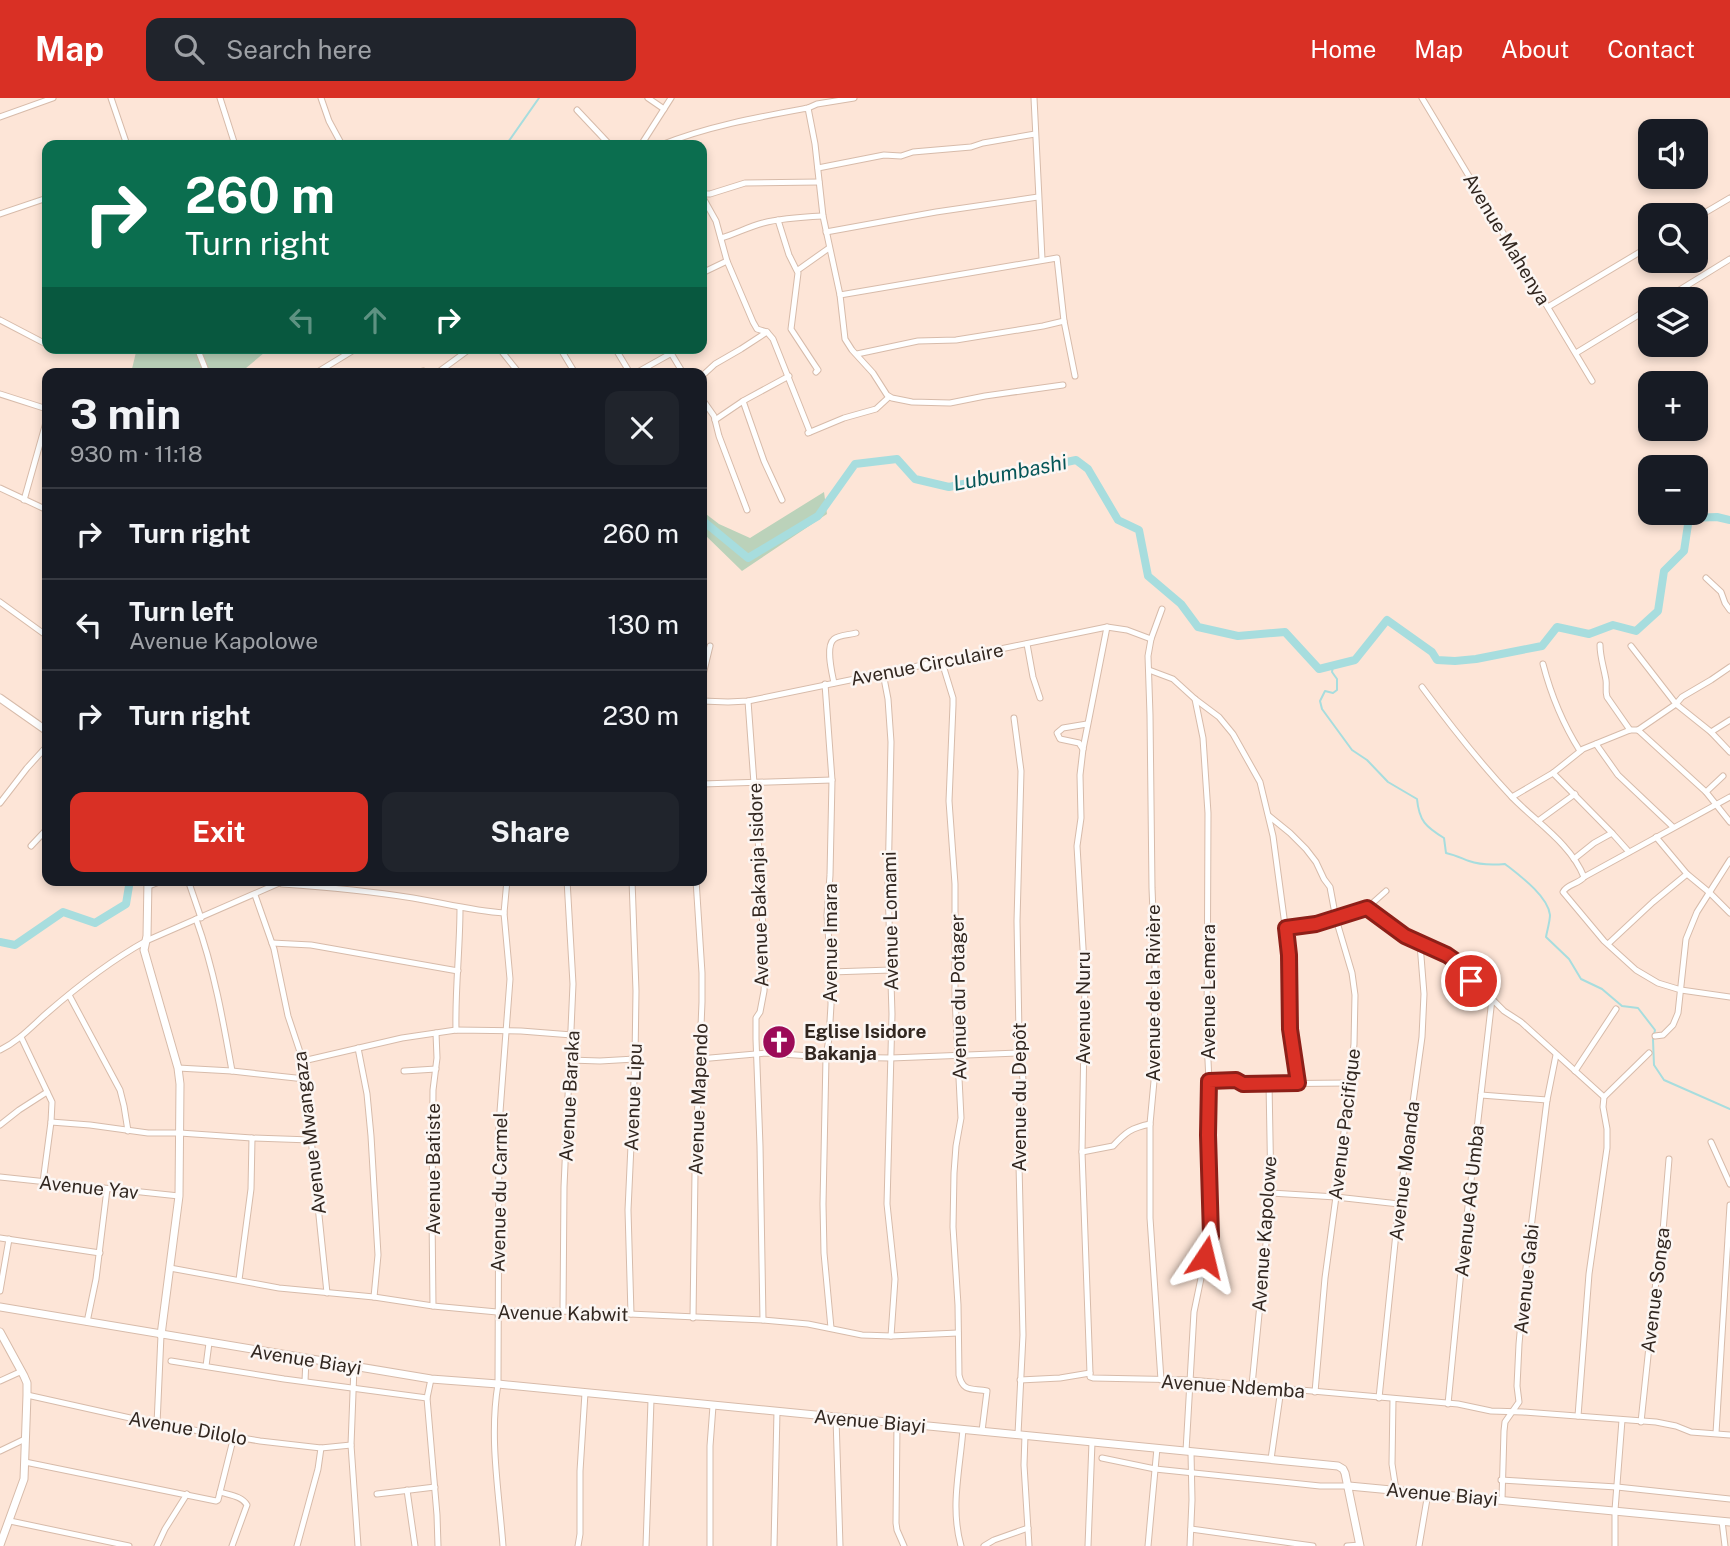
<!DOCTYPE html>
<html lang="en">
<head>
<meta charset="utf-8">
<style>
	:root { --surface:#171b24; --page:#20242c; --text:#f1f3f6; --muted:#9ea1a6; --line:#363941; --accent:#d93025 }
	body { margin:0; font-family:"Public Sans",sans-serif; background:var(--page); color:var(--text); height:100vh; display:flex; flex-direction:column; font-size:26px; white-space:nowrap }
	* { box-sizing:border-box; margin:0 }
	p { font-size:23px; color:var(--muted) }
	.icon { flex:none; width:38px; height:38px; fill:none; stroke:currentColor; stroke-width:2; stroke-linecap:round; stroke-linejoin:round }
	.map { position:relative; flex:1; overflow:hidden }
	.sheet { position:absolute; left:42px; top:270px; width:665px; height:518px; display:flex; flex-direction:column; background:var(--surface); border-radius:14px; box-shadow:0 4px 10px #0003 }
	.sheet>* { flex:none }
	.guide { position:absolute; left:42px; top:42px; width:665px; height:214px; border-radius:14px; box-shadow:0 4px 10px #0003; background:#0b6e4f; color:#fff; overflow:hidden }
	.tools { position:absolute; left:1638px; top:21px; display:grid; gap:14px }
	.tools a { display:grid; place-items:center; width:70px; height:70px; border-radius:14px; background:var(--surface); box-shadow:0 4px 10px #0003; font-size:35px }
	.pin { position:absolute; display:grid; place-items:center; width:60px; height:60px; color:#fff; margin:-30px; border:4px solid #fff; border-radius:50%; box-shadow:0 2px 7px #0007 }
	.me { position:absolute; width:77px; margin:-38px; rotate:10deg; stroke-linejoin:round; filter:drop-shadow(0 0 5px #0008) }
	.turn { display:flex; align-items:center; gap:24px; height:147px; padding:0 28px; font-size:32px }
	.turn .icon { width:91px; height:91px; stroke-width:2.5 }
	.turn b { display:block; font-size:49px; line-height:60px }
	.lanes { display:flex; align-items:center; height:66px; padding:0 28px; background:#0003; justify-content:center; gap:35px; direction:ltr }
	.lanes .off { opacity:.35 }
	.round { display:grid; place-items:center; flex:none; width:74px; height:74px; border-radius:14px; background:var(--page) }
	.head { display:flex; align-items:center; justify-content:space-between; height:119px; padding:0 28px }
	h1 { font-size:42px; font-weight:700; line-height:52px }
	.primary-button { display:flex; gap:14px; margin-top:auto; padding:14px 28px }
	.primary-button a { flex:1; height:80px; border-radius:14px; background:var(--accent); color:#fff; font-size:28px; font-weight:700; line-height:80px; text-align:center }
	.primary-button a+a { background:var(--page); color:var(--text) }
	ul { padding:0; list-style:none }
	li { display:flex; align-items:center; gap:21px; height:91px; padding:0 28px; border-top:2px solid var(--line) }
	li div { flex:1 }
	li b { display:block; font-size:26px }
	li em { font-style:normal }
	header { display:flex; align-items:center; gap:42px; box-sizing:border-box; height:98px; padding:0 35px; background:var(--accent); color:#fff }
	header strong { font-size:33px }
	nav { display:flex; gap:38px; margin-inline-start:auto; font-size:24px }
	.search { width:490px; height:63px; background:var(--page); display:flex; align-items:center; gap:18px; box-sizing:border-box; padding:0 24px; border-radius:14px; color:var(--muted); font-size:26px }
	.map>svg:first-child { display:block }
</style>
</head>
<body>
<header>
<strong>Map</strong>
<div class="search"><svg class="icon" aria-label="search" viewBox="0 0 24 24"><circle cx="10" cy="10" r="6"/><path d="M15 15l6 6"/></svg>Search here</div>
<nav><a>Home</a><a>Map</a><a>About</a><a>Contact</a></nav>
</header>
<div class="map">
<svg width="1730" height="1448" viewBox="0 0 1730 1448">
	<rect width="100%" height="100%" fill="#fde5d7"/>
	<g fill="#bbd2ba">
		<polygon points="137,250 270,250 240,275 131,275"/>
		<polygon points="824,394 827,416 742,473 702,434 702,413 719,426 750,440"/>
	</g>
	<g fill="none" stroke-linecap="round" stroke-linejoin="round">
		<g stroke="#a7ddde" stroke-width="2">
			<polyline points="506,47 539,0"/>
			<path d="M1333 568 1332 574 1337 581V592L1333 595 1325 593 1320 603 1322 611 1352 652 1367 662 1388 684 1417 701C1419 723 1426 729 1444 740L1446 755C1455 757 1461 760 1469 763 1480 767 1493 767 1505 766 1519 777 1548 798 1550 817 1550 823 1547 833 1546 839L1569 861 1581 881 1602 891 1622 908 1638 910 1655 932 1653 942 1654 967 1664 982 1730 1011"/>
		</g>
		<g stroke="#a7ddde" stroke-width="8">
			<polyline points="702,422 748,460 818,418 855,366 897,361 915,381 949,389 1076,362 1088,371 1118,422 1139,432 1148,478 1181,506 1198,529 1238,538 1285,534 1319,571 1355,562 1387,522 1432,554 1437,562 1455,563 1476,561 1542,548 1557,529 1589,536 1613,527 1636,533 1658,513 1664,473 1684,453 1689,420 1717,419 1730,422"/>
			<polyline points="0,844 15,847 63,814 95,825 126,806 130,782"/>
		</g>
		<g stroke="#d7bbaa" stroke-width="7">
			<g id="street">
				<polyline points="111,0 127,47"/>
				<polyline points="220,0 235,47"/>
				<polyline points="321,0 329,23 342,47"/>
				<polyline points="648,0 664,11"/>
				<polyline points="1034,0 1042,161"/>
				<polyline points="1422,0 1592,283"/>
				<polyline points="808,10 815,46 823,118 840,197 845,241 852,252 873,275 887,297 892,300 912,304 950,305 985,298 1063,287"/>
				<polyline points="577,12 610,47"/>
				<polyline points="0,19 53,0"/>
				<polyline points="641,47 671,0"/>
				<path d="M661 47C708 28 759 19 808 10L817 6 854 0"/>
				<polyline points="818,70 884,57 901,58 913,54 971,49 983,45 1035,36"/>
				<polyline points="702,96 710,96 745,85 819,84"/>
				<polyline points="702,98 716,123 727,163 753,224 757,231 767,234 773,241 810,334"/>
				<polyline points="0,116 47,100"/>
				<polyline points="1696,120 1730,100"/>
				<polyline points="778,122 789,157 798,175 791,231 814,266 818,272 816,274"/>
				<polyline points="826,134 936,114 1038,99"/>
				<path d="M721 140C735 136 748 129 763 125 782 120 803 119 823 118"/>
				<polyline points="798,172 829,150"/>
				<polyline points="702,175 727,163"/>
				<polyline points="840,197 1057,160 1064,223 1075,278"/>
				<polyline points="1665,201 1730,161"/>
				<polyline points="1548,209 1650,148"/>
				<polyline points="0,222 46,246"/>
				<polyline points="197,250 205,270"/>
				<polyline points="499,250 519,275"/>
				<polyline points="560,250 575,275"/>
				<polyline points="615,250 630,275"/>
				<polyline points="668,250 683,275"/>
				<polyline points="1576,255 1650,210"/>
				<polyline points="857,256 918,243 956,242 1043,228 1064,223"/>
				<polyline points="423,273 424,275"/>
				<polyline points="316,275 357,250"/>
				<polyline points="437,275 471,250"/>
				<polyline points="636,275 670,256"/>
				<polyline points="702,278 715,266 741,251 767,234"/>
				<polyline points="0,296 47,311"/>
				<polyline points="702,301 714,318 719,338 747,412"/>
				<polyline points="743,303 764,363 782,402"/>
				<polyline points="715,322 743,303 789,278"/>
				<polyline points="808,335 844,320 876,311 889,299"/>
				<polyline points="0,390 47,412"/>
				<polyline points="24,402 47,321"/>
				<polyline points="1706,480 1721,494 1725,505 1730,512"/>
				<polyline points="0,504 47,538"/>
				<polyline points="1027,546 1033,579 1040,600"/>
				<path d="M1600 547C1600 559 1604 570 1606 582 1607 588 1605 592 1607 599L1630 632"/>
				<polyline points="1631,548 1676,606 1711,634 1730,622"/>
				<path d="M942 564 953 600V607L949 703 955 786V900L961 1020 956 1048 954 1075 953 1129 958 1207 959 1277C963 1295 973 1290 987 1293L982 1333"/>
				<path d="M1543 566C1551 597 1563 626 1580 653"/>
				<polyline points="1149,572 1173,581 1195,601 1219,619 1233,636 1260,684 1273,738 1289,857 1290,931 1298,985"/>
				<polyline points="883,575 888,601 891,644 888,789 892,916 887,1106 895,1181 891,1238"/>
				<polyline points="702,581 710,548"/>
				<path d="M834 585C832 575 825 548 834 541 839 537 849 537 856 535"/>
				<polyline points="825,586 832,682 830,777 827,817 831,874 831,907 829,940 826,959 823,1106 824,1155 831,1230"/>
				<path d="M1422 589C1450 627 1479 664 1512 699 1536 724 1571 746 1584 779"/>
				<polyline points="702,603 728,604 748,603 1107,529 1127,532 1151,541"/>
				<polyline points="748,603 759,754 765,871 764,893 760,914 756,920 756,941 760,1048 763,1222"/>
				<polyline points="1014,620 1021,673 1017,823 1019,937 1023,982 1018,1024 1023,1237 1018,1336"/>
				<polyline points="1638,632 1676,606 1682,599 1711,582 1730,569"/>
				<polyline points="1711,634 1730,654"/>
				<polyline points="1596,646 1618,677 1673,729"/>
				<polyline points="1083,651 1079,645 1060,641 1057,635 1063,630 1087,626"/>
				<polyline points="1553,675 1612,735"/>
				<polyline points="1723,678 1706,694 1730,724"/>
				<polyline points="702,686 832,682"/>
				<polyline points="1512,699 1553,675 1583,651 1630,632 1638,632 1706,694"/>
				<path d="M1730 699 1584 779C1579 786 1567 786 1563 794L1604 843 1636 872 1658 885 1681 892 1730 899"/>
				<polyline points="0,705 27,670 47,648"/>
				<polyline points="1269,718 1290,735 1306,751 1316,764 1324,781 1330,789 1336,821 1352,875 1355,897 1354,946 1340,1069 1325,1180 1315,1294"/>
				<polyline points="1538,723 1575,696"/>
				<polyline points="1656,739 1687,776"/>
				<polyline points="31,748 47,731"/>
				<polyline points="1574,761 1594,745 1612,735 1629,754"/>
				<polyline points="188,782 201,820"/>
				<path d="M282 786C326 789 369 793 413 800 443 805 473 813 504 815"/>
				<polyline points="149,788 164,782"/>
				<polyline points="255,797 274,851 288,918 303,963 327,1195"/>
				<path d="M1367 810C1383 822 1400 835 1418 845 1435 854 1451 860 1467 871L1471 882 1474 886 1486 892 1492 901 1504 913 1521 924 1604 999"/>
				<path d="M196 821C214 871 223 922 232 973"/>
				<polyline points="1286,830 1316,826 1367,810 1386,793"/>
				<polyline points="272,845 311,847 458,873"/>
				<polyline points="1608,846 1653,804 1687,776 1710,795 1730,815"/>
				<polyline points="831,874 891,872"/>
				<polyline points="69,897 120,992 124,1008 128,1033"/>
				<path d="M456 932C455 891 460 851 460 810"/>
				<polyline points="1655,938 1663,937 1673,927 1678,915 1686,841 1697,814 1730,762"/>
				<polyline points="21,939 52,1004 51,1024 43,1084"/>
				<polyline points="358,950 367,996 371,1038 378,1157 374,1199"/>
				<path d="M0 952C19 943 32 928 47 915 78 888 110 863 146 843L286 782"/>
				<polyline points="699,961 766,955 826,959 891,960 1020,955"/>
				<polyline points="570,962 600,963 635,961"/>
				<polyline points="303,963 402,940 456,932 521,933 572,937"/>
				<polyline points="178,970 232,973 305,981"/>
				<polyline points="404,973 436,971"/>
				<polyline points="1575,973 1616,911"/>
				<polyline points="1209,983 1236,982 1243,986 1349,985"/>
				<polyline points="1481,997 1547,1002"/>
				<polyline points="51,1024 90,1027 148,1035 180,1035 252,1040 311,1042"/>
				<polyline points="0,1027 19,1012 47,994"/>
				<polyline points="1711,1044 1730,1086"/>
				<path d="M1082 1054 1113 1048C1126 1034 1131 1030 1150 1026"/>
				<polyline points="0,1079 179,1098"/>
				<polyline points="1271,1095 1336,1099 1399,1106"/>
				<polyline points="0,1140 100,1155"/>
				<polyline points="170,1170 279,1190 374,1199 433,1208 497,1214 563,1213 763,1222 808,1226 862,1237 891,1238 958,1235"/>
				<polyline points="239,1182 251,1091 252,1040"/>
				<polyline points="0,1193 9,1141"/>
				<polyline points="433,1208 432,1115 433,992 437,960 436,935"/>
				<polyline points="563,1213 564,1089 573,886 567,782"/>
				<polyline points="631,1216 628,1112 635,961 636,893 632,782"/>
				<polyline points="693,1220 695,1075 702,904 702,875 696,782"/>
				<polyline points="87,1224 96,1181 107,1091"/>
				<polyline points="171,1263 284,1281 427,1300"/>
				<polyline points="206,1268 209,1245"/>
				<polyline points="354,1269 351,1347 358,1448"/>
				<polyline points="1090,1275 1082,1054 1085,884 1077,748 1081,720 1080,677 1083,651 1107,529"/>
				<polyline points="431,1281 427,1300 437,1417 438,1448"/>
				<polyline points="1020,1282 1060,1280 1090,1275 1090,1279 1093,1280 1190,1282 1458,1306 1491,1313 1523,1314 1656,1324 1676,1328 1691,1334 1730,1337"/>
				<polyline points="1161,1282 1150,1120 1150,1026 1154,983 1155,863 1152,790 1150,617 1148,558 1151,541 1162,511"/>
				<polyline points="0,1283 22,1273"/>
				<polyline points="305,1283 306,1261"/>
				<polyline points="1252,1287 1271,1095 1269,985"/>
				<polyline points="27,1297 157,1326 260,1343 321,1350 351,1347"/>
				<polyline points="1379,1300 1399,1106 1422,939 1424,896 1420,846"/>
				<polyline points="1393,1301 1392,1366 1396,1392"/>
				<polyline points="1448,1306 1463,1152 1492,901"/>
				<polyline points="1578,1318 1589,1176 1607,1050 1607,1031 1603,1009 1604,999 1649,955"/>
				<polyline points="836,1320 840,1448"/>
				<polyline points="1641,1324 1657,1173 1663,1133 1669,1061"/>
				<polyline points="897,1325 896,1425 897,1432 904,1448"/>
				<polyline points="157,1326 161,1237"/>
				<polyline points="1716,1335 1730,1107"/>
				<polyline points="1025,1337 1024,1367 1029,1448"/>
				<polyline points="0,1353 25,1341"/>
				<polyline points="1186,1353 1194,1214 1206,1156 1211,1138 1208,1037 1209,983 1207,942 1208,715 1203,640 1195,601"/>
				<polyline points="1102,1360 1155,1371 1320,1388 1349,1388"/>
				<polyline points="1271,1361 1281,1291"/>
				<polyline points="25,1364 216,1403 218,1402 234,1338"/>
				<polyline points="1501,1382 1617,1389 1730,1401"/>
				<polyline points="407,1392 415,1448"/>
				<path d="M220 1394C229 1397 242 1398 247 1407L232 1448"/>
				<polyline points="377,1396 435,1389"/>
				<polyline points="1502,1401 1504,1333 1505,1324 1519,1304 1517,1288 1519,1246 1526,1170 1547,1002 1556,957"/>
				<polyline points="10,1423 129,1448"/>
				<polyline points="1722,1423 1725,1448"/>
				<polyline points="1191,1431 1313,1448"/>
				<polyline points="157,1448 165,1431 187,1396"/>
				<polyline points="297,1448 318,1371 321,1350"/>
				<path d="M503 1448C499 1394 489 1340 498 1286L499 1027 510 881 504 815 507 782"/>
				<polyline points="578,1448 580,1436 580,1373 585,1295"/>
				<polyline points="646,1448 651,1302"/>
				<polyline points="710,1448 710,1348 713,1308"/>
				<polyline points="774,1448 777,1313"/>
				<path d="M961 1448C950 1409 960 1371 963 1331"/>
				<polyline points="984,1448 994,1442 1028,1430"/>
				<polyline points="1088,1448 1092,1344"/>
				<polyline points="1148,1448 1157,1350"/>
				<polyline points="1190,1448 1192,1402 1191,1354"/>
				<polyline points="1347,1448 1360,1447"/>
				<polyline points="1419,1448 1428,1395"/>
				<polyline points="1615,1448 1615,1412 1622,1322"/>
			</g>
		</g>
		<g stroke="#d7bbaa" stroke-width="9">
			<g id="secondary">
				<polyline points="0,600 47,633"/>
				<polyline points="148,782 147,838 144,852 178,970 180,986 179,1098 161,1237"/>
				<polyline points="0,1209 431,1281 498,1286 1338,1368 1343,1371 1345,1375 1360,1448"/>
				<polyline points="0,1234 24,1278 27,1285 27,1297 24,1381 0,1447"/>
				<polyline points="1349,1388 1730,1424"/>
			</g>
		</g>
		<use href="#street" stroke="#fff" stroke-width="5"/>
		<use href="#secondary" stroke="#fff" stroke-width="7"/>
	</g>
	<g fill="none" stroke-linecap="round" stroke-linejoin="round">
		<g stroke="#8d1f18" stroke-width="18">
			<polyline id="route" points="1205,1159 1211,1138 1208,1037 1209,983 1236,982 1243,986 1298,985 1290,931 1289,857 1286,830 1316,826 1367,810 1405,838 1447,857 1467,871 1471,883"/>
		</g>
		<use href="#route" stroke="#d93025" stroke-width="12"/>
	</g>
	<defs>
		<g id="church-disc" transform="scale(1.75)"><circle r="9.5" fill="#9c0b58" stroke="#fcf6f3"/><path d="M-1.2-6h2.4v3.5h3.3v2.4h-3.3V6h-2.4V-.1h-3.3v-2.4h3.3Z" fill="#fff"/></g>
	</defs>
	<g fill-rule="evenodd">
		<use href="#church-disc" x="779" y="944"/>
	</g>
	<g text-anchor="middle" stroke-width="5" stroke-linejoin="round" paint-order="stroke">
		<g font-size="19" fill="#322720" stroke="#fcf6f3">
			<text transform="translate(1507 141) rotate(59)" y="7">Avenue Mahenya</text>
			<text transform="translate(927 566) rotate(-11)" y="7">Avenue Circulaire</text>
			<text transform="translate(758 787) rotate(-92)" y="7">Avenue Bakanja Isidore</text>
			<text transform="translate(890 823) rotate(-91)" y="7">Avenue Lomami</text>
			<text transform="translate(830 845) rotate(-90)" y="7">Avenue Imara</text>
			<text transform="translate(1208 894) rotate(-90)" y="7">Avenue Lemera</text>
			<text transform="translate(1153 895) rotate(-90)" y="7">Avenue de la Rivière</text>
			<text transform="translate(958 899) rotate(-91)" y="7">Avenue du Potager</text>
			<text transform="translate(1083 910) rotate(-90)" y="7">Avenue Nuru</text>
			<text transform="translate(569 998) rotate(-87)" y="7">Avenue Baraka</text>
			<text transform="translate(633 999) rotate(-88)" y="7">Avenue Lipu</text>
			<text transform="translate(1019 999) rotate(-90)" y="7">Avenue du Depôt</text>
			<text transform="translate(698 1001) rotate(-88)" y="7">Avenue Mapendo</text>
			<text transform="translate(1344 1026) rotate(-83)" y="7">Avenue Pacifique</text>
			<text transform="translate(309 1035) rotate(-97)" y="7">Avenue Mwangaza</text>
			<text transform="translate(433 1071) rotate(-90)" y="7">Avenue Batiste</text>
			<text transform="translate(1404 1073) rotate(-83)" y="7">Avenue Moanda</text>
			<text transform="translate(89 1089) rotate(6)" y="7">Avenue Yav</text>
			<text transform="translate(499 1094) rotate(-89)" y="7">Avenue du Carmel</text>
			<text transform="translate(1469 1103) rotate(-84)" y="7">Avenue AG Umba</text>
			<text transform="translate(1264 1136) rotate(-86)" y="7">Avenue Kapolowe</text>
			<text transform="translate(1526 1181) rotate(-84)" y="7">Avenue Gabi</text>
			<text transform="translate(1655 1192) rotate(-83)" y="7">Avenue Songa</text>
			<text transform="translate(563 1215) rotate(1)" y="7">Avenue Kabwit</text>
			<text transform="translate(306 1261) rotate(9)" y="7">Avenue Biayi</text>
			<text transform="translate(1233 1288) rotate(4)" y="7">Avenue Ndemba</text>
			<text transform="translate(870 1323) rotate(5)" y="7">Avenue Biayi</text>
			<text transform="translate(188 1330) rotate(10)" y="7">Avenue Dilolo</text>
			<text transform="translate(1442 1396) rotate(5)" y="7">Avenue Biayi</text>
		</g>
		<g font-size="19" font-weight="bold" fill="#322720" stroke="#fcf6f3" text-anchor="start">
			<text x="804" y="940">Eglise Isidore<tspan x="804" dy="22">Bakanja</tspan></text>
		</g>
		<g font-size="21" font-style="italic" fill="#045557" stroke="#fcf6f3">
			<text transform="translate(1010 375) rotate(-11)" y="7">Lubumbashi</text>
		</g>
	</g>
</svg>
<div class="tools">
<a><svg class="icon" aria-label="sound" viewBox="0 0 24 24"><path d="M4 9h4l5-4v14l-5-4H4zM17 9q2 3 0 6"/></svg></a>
<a><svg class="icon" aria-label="search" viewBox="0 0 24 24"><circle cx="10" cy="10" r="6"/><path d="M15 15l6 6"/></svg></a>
<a><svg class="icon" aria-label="layers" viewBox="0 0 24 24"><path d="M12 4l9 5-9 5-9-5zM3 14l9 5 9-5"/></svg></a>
<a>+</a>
<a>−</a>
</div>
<div class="pin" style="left:1471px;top:883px;background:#d93025"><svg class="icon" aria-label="arrive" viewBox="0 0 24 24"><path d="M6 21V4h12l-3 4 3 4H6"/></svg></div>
<svg class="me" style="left:1205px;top:1159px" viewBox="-20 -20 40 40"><path d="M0-17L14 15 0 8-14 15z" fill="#d93025" stroke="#fff" stroke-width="4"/></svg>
<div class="guide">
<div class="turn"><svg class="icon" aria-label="right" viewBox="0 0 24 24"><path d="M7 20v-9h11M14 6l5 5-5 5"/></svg><div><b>260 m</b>Turn right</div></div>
<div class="lanes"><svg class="icon off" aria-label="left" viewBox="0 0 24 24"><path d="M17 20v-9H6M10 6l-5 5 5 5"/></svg><svg class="icon off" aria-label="ahead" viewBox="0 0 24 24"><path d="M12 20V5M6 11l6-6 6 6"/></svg><svg class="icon" aria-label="right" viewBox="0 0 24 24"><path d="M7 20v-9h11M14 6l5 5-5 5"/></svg></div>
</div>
<section class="sheet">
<div class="head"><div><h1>3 min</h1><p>930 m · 11:18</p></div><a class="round"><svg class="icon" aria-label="close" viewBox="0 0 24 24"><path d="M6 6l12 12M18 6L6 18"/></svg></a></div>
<ul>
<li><svg class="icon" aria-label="right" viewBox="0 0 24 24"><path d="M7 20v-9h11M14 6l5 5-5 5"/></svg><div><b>Turn right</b></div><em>260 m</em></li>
<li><svg class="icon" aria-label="left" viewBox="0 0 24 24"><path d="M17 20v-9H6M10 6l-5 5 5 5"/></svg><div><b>Turn left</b><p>Avenue Kapolowe</p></div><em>130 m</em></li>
<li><svg class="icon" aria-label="right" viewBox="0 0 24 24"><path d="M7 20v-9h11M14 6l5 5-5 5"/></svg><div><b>Turn right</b></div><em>230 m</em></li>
</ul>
<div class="primary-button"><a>Exit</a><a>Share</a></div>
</section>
</div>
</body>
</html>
